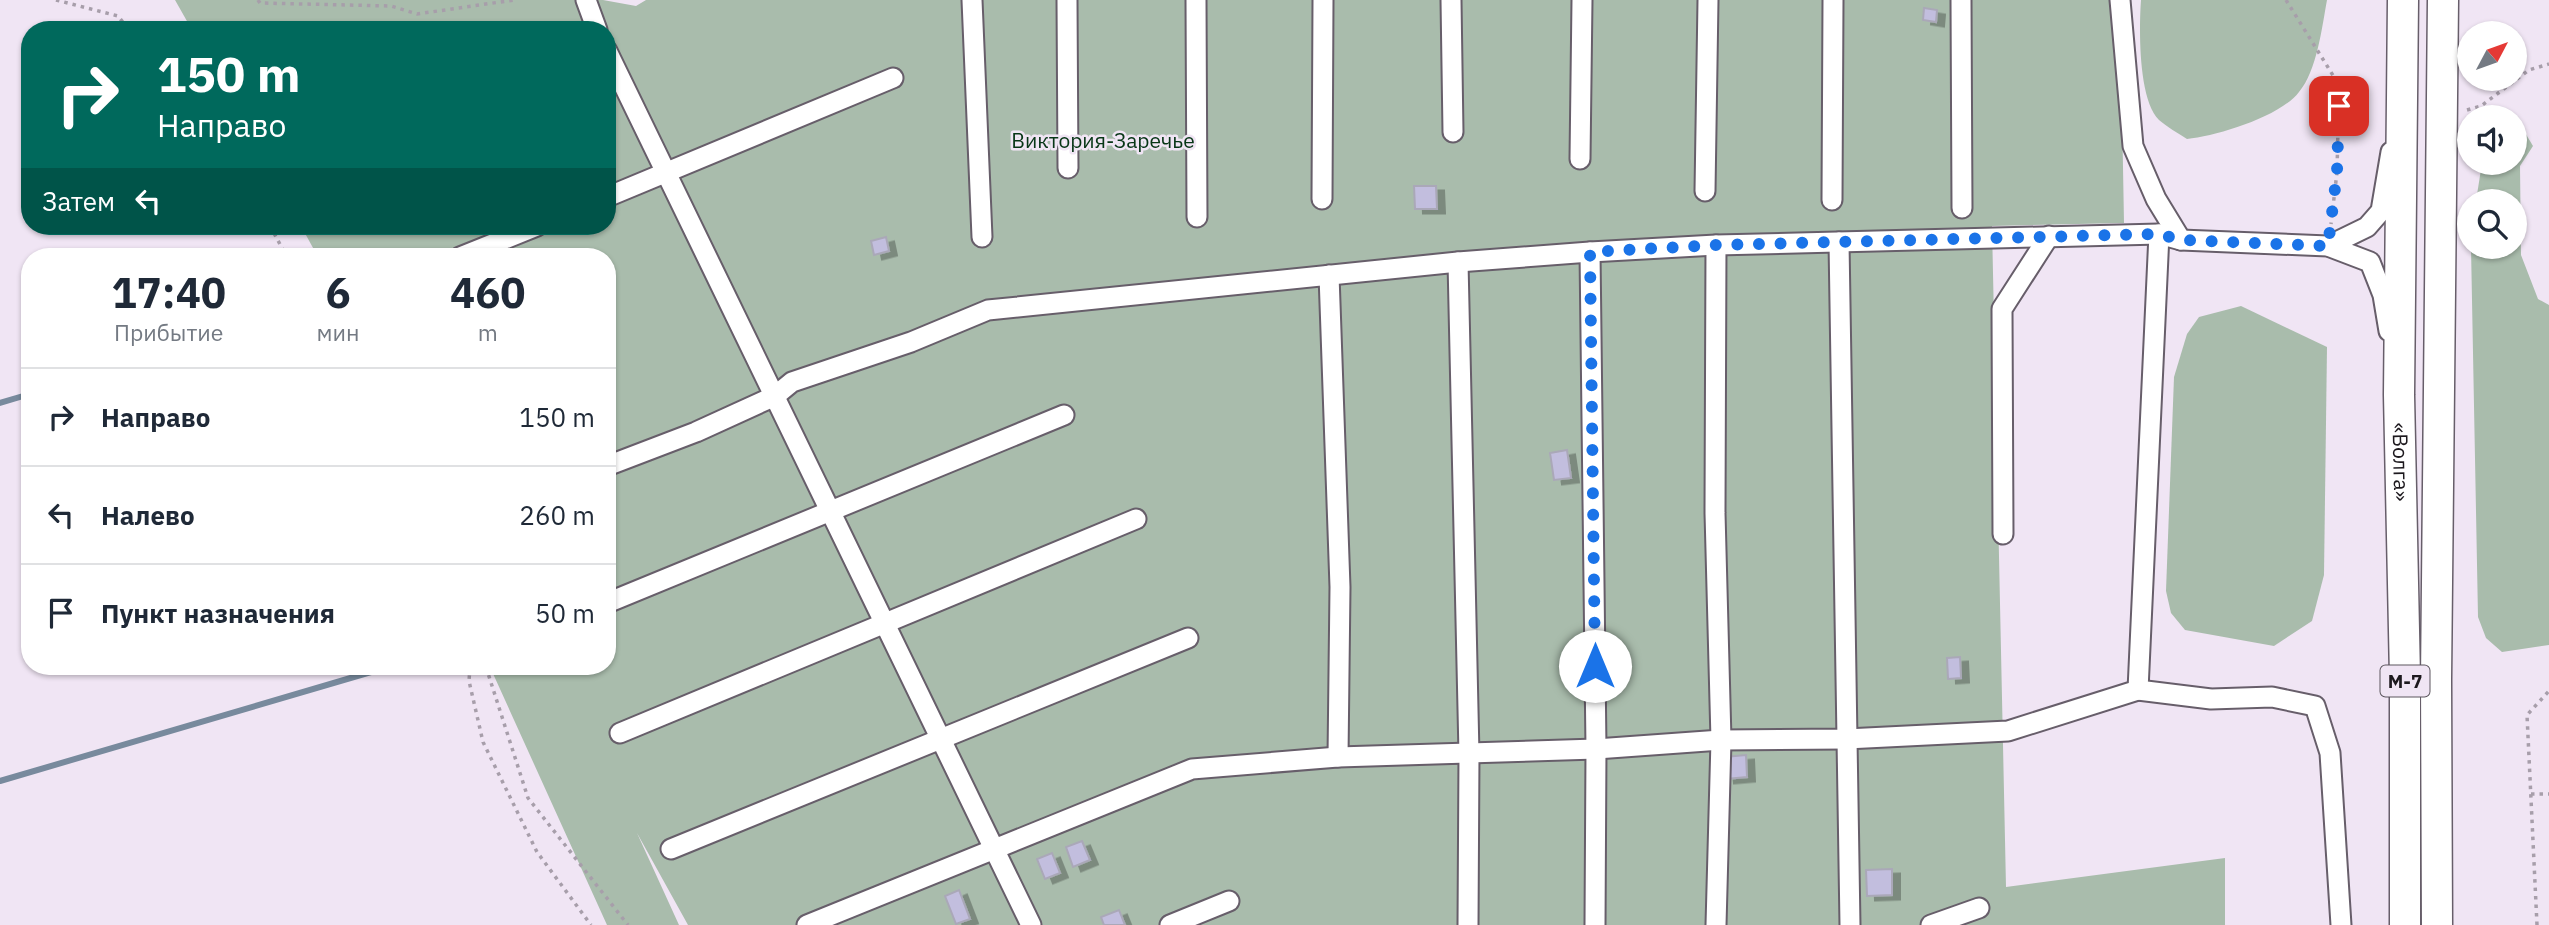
<!DOCTYPE html>
<html lang="ru">
<head>
<meta charset="utf-8">
<style>
	:root { --surface:#fff; --page:#f2f2f3; --text:#1f2937; --muted:#747a83; --line:#e0e1e3 }
	body { margin:0; font-family:"IBM Plex Sans",sans-serif; background:var(--page); color:var(--text); height:100vh; display:flex; flex-direction:column; font-size:26px; white-space:nowrap }
	* { box-sizing:border-box; margin:0 }
	p { font-size:23px; color:var(--muted) }
	.icon { flex:none; width:38px; height:38px; fill:none; stroke:currentColor; stroke-width:2; stroke-linecap:round; stroke-linejoin:round }
	.map { position:relative; flex:1; overflow:hidden }
	.sheet { position:absolute; left:21px; top:248px; width:595px; height:427px; display:flex; flex-direction:column; background:var(--surface); border-radius:28px; box-shadow:0 2px 5px #0004 }
	.sheet>* { flex:none }
	.hud { position:absolute; left:21px; top:21px; width:595px; height:214px; border-radius:28px; box-shadow:0 2px 5px #0004; background:#00695c; color:#fff; overflow:hidden }
	.needle { width:46px; rotate:49deg }
	.buttons { position:absolute; left:2457px; top:21px; display:grid; gap:14px }
	.buttons a { display:grid; place-items:center; width:70px; height:70px; border-radius:50%; background:var(--surface); box-shadow:0 2px 5px #0004; font-size:35px }
	.pin { position:absolute; display:grid; place-items:center; width:60px; height:60px; color:#fff; margin:-30px; border-radius:14px; box-shadow:0 4px 10px #0006 }
	.me { position:absolute; width:77px; margin:-38px; rotate:0deg; stroke-linejoin:round; filter:drop-shadow(0 0 5px #0008) }
	.turn { display:flex; align-items:center; gap:24px; height:147px; padding:0 21px; font-size:32px }
	.turn .icon { width:91px; height:91px; stroke-width:2.5 }
	.turn b { display:block; font-size:49px; line-height:60px }
	.then { display:flex; align-items:center; height:66px; padding:0 21px; background:#0003; gap:14px; font-size:26px }
	.eta { display:flex; justify-content:space-evenly; align-items:center; height:119px; text-align:center }
	.eta b { font-size:42px; font-weight:700; line-height:49px }
	ul { padding:0; list-style:none }
	li { display:flex; align-items:center; gap:21px; height:98px; padding:0 21px; border-top:2px solid var(--line) }
	li div { flex:1 }
	li b { display:block; font-size:26px }
	li em { font-style:normal }
	.map>svg:first-child { display:block }
</style>
</head>
<body>
<div class="map">
<svg width="2549" height="925" viewBox="0 0 2549 925">
	<defs>
		<filter id="shadow"><feDropShadow dx="8" dy="4.5" stdDeviation="0" flood-color="#0004"/></filter>
	</defs>
	<rect width="100%" height="100%" fill="#f0e5f4"/>
	<g fill="#a9bcac">
		<polygon points="175,0 603,0 636,6 646,0 2120,0 2124,223 1992,226 2006,887 2225,858 2225,925 688,925 637,833 679,925 607,925 490,667 607,667 607,257 318,257 301,226 607,226 607,30 192,30"/>
		<path d="M2141 0H2327C2322 27 2317 71 2299 92 2280 117 2217 136 2187 139 2178 133 2167 127 2159 120 2138 99 2139 28 2141 0Z"/>
		<polygon points="2515,124 2521,126 2533,146 2520,166 2521,255 2538,299 2549,305 2549,645 2502,652 2486,638 2478,617 2471,247 2515,247 2515,201 2476,201 2482,163 2515,163"/>
		<polygon points="2241,306 2327,347 2324,575 2312,621 2274,646 2185,630 2171,613 2166,591 2174,377 2187,334 2199,317"/>
	</g>
	<g fill="none" stroke-linecap="round" stroke-linejoin="round">
		<g stroke="#788a9d" stroke-width="6">
			<polyline points="0,403 30,394"/>
			<polyline points="0,781 388,667"/>
		</g>
	</g>
	<g fill="#c2bede" stroke="#aaa8b8" stroke-width="2" filter="url(#shadow)">
		<polygon points="1924,8 1937,10 1936,22 1923,20"/>
		<polygon points="1414,186 1436,186 1437,209 1415,209"/>
		<polygon points="886,237 889,251 874,255 871,241"/>
		<polygon points="1567,450 1571,478 1554,480 1550,453"/>
		<polygon points="1960,657 1961,678 1948,679 1947,658"/>
		<polygon points="1746,755 1747,777 1726,779 1724,757"/>
		<polygon points="1082,841 1090,860 1073,867 1066,847"/>
		<polygon points="1052,853 1060,873 1045,879 1037,859"/>
		<polygon points="1892,869 1892,895 1867,896 1866,870"/>
		<polygon points="959,890 970,919 956,924 945,896"/>
		<polygon points="1119,910 1125,925 1104,925 1101,917"/>
	</g>
	<g fill="none" stroke-linecap="round" stroke-linejoin="round">
		<g stroke="#675e6a" stroke-width="23">
			<g id="minor">
				<polyline points="586,0 597,30"/>
				<polyline points="972,0 982,237"/>
				<polyline points="1067,0 1068,168"/>
				<polyline points="1196,0 1197,217"/>
				<polyline points="1451,0 1453,132"/>
				<polyline points="1961,0 1962,208"/>
				<polyline points="2120,0 2133,146 2156,199 2181,240"/>
				<polyline points="607,51 1031,925"/>
				<polyline points="1580,159 1582,0"/>
				<polyline points="1705,191 1708,0"/>
				<polyline points="607,197 893,78"/>
				<polyline points="1322,199 1323,0"/>
				<polyline points="1832,200 1833,0"/>
				<polyline points="1839,242 1850,925"/>
				<polyline points="1716,245 1715,513 1721,740 1716,925"/>
				<polyline points="2328,246 2367,227 2381,211 2391,152"/>
				<polyline points="1590,252 1596,749 1595,925"/>
				<polyline points="460,257 537,226"/>
				<polyline points="1458,262 1469,754 1468,925"/>
				<polyline points="1329,275 1340,587 1338,757"/>
				<polyline points="607,466 696,432 775,396 792,382 911,342 988,310 1458,262 1590,252 1716,245 2159,234 2181,240 2328,246 2370,262 2383,295 2389,331"/>
				<polyline points="2003,534 2002,309 2049,236"/>
				<polyline points="607,603 1064,415"/>
				<polyline points="2138,690 2211,699 2272,697 2315,706 2330,753 2341,925"/>
				<polyline points="620,733 1136,519"/>
				<polyline points="671,849 1188,638"/>
				<polyline points="807,925 1192,769 1338,757 1596,749 1721,740 1846,739 2008,731 2138,690 2159,234"/>
				<polyline points="1170,925 1229,901"/>
				<polyline points="1931,925 1979,908"/>
			</g>
		</g>
		<g stroke="#675e6a" stroke-width="33">
			<g id="highway">
				<path id="s1" d="M2403 0 2399 395 2405 677V925"/>
				<polyline points="2437,925 2436,680 2443,0"/>
			</g>
		</g>
		<g stroke="#a79eaa" stroke-width="3.5" stroke-dasharray="3.5 5" stroke-linecap="butt">
			<polyline points="56,0 118,16 129,30"/>
			<polyline points="258,0 260,3 391,6 417,14 514,0"/>
			<polyline points="2286,0 2339,85 2337,172 2331,224"/>
			<polyline points="2467,110 2481,106 2529,70 2549,64"/>
			<polyline points="270,226 287,257"/>
			<polyline points="470,667 469,681 483,742 537,852 591,925"/>
			<polyline points="486,667 528,798 628,925"/>
			<polyline points="2531,794 2549,794"/>
			<polyline points="2537,925 2527,715 2549,691"/>
		</g>
		<use href="#minor" stroke="#fff" stroke-width="19"/>
		<use href="#highway" stroke="#fff" stroke-width="30"/>
	</g>
	<g fill="none" stroke-linecap="round" stroke-linejoin="round">
		<polyline stroke="#1a73e8" stroke-width="12" stroke-dasharray="0 21.6" points="1595,666 1590,252 1716,245 2158,234 2181,240 2328,246 2337,172 2339,106"/>
	</g>
	<g text-anchor="middle" stroke-width="5" stroke-linejoin="round" paint-order="stroke">
		<rect fill="#f0e5f4" stroke="#5c565e" stroke-width="2" x="2380.5" y="665.5" width="49" height="31" rx="5"/>
		<g font-size="19" font-weight="bold" fill="#1d191e">
			<text x="2405" y="688">М-7</text>
		</g>
		<g font-size="21" fill="#073616" stroke="#f0e5f4">
			<text x="1103" y="148">Виктория-Заречье</text>
		</g>
		<g font-size="21" fill="#1d191e" stroke="#f0e5f4">
			<text dy="7" stroke="none"><textPath href="#s1" startOffset="462">«Волга»</textPath></text>
		</g>
	</g>
</svg>
<div class="buttons">
<a><svg class="needle" viewBox="-14 -14 28 28"><path d="M0-13l5 13h-10z" fill="#e53935"/><path d="M0 13l5-13h-10z" fill="#747a83"/></svg></a>
<a><svg class="icon" aria-label="sound" viewBox="0 0 24 24"><path d="M4 9h4l5-4v14l-5-4H4zM17 9q2 3 0 6"/></svg></a>
<a><svg class="icon" aria-label="search" viewBox="0 0 24 24"><circle cx="10" cy="10" r="6"/><path d="M15 15l6 6"/></svg></a>
</div>
<div class="pin" style="left:2339px;top:106px;background:#d93025"><svg class="icon" aria-label="arrive" viewBox="0 0 24 24"><path d="M6 21V4h12l-3 4 3 4H6"/></svg></div>
<svg class="me" style="left:1595px;top:666px" viewBox="-20 -20 40 40"><circle r="19" fill="#fff"/><path d="M0-13L10 11 0 6-10 11z" fill="#1a73e8"/></svg>
<div class="hud">
<div class="turn"><svg class="icon" aria-label="right" viewBox="0 0 24 24"><path d="M7 20v-9h11M14 6l5 5-5 5"/></svg><div><b>150 m</b>Направо</div></div>
<div class="then">Затем<svg class="icon" aria-label="left" viewBox="0 0 24 24"><path d="M17 20v-9H6M10 6l-5 5 5 5"/></svg></div>
</div>
<section class="sheet">
<div class="eta">
<div><b>17:40</b><p>Прибытие</p></div>
<div><b>6</b><p>мин</p></div>
<div><b>460</b><p>m</p></div>
</div>
<ul>
<li><svg class="icon" aria-label="right" viewBox="0 0 24 24"><path d="M7 20v-9h11M14 6l5 5-5 5"/></svg><div><b>Направо</b></div><em>150 m</em></li>
<li><svg class="icon" aria-label="left" viewBox="0 0 24 24"><path d="M17 20v-9H6M10 6l-5 5 5 5"/></svg><div><b>Налево</b></div><em>260 m</em></li>
<li><svg class="icon" aria-label="arrive" viewBox="0 0 24 24"><path d="M6 21V4h12l-3 4 3 4H6"/></svg><div><b>Пункт назначения</b></div><em>50 m</em></li>
</ul>
</section>
</div>
</body>
</html>
